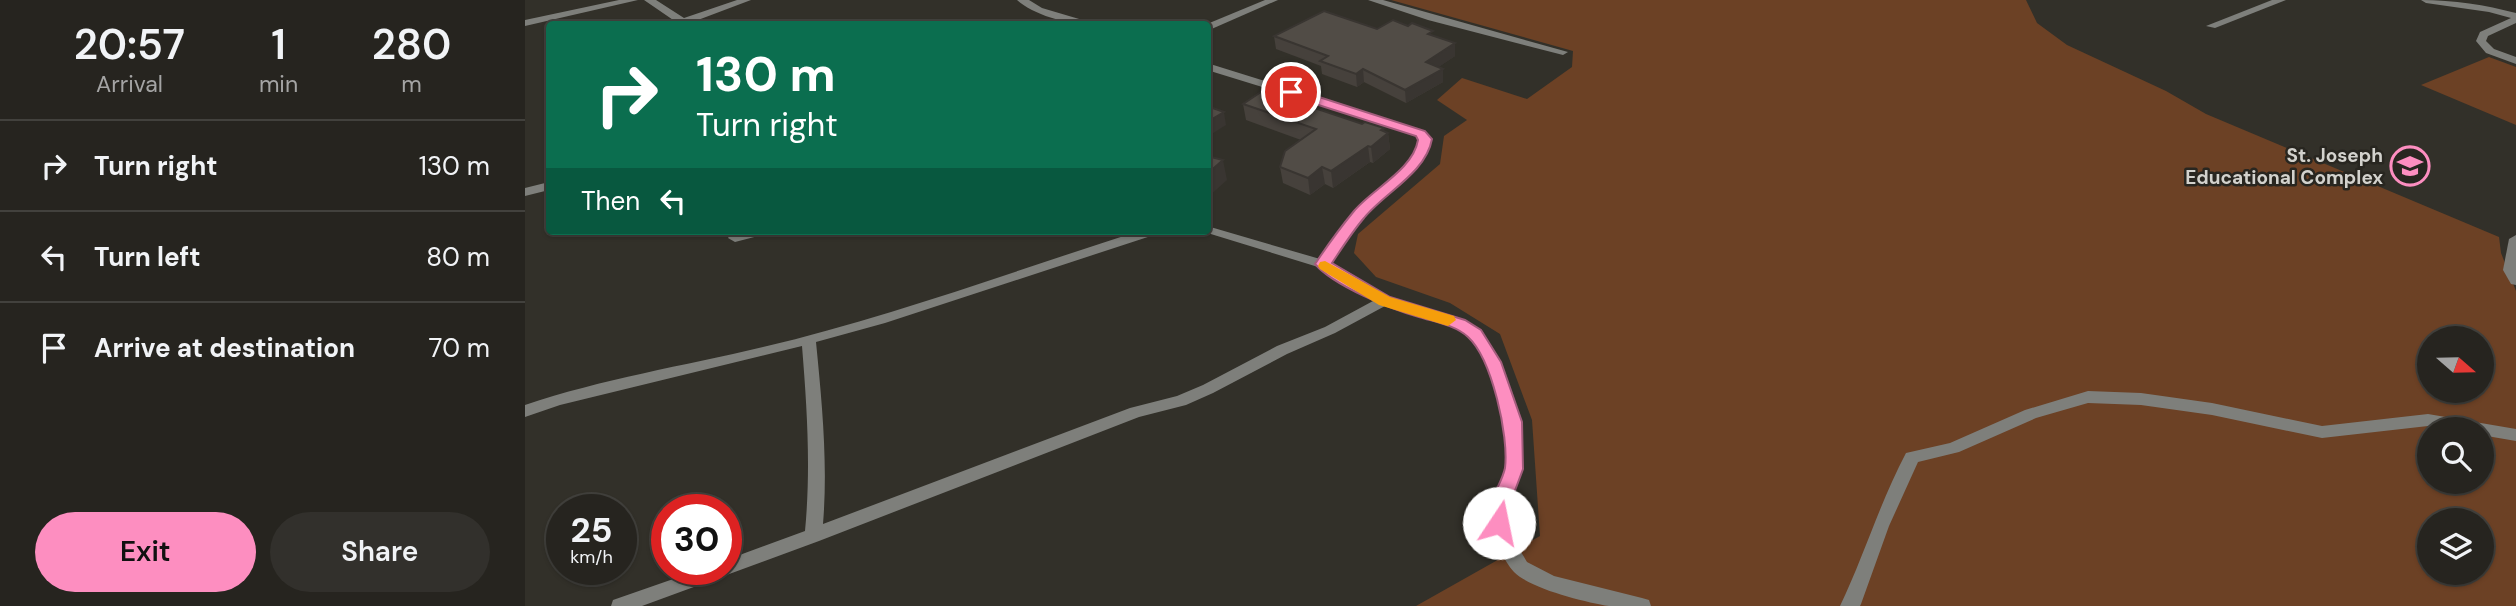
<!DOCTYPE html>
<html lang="en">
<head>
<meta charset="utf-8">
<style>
	:root { --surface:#26241f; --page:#32302c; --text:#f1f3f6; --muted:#a4a4a4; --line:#42413d; --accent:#fd8ec0 }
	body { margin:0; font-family:"DM Sans",sans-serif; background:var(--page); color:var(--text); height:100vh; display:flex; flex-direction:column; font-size:26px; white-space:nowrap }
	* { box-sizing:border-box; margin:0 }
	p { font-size:23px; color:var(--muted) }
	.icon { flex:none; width:38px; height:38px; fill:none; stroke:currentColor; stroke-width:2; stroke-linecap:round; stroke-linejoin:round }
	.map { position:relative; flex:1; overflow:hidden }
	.drawer { display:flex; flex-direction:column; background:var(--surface); width:525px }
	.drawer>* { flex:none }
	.banner { position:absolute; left:21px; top:21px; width:665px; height:214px; border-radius:7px; box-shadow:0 2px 5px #0004,0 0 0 2px var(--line); background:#0b6e4f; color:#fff; overflow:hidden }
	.needle { width:46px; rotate:110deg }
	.fabs { position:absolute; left:1892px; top:326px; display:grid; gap:14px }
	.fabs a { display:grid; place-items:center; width:77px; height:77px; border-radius:50%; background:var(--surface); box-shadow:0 2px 5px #0004,0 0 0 2px var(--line); font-size:35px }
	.speed { position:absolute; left:21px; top:494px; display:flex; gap:14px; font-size:35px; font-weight:700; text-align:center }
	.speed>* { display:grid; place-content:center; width:91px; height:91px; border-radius:50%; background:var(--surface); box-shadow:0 2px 5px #0004,0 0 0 2px var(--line); line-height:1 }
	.speed small { font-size:18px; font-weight:400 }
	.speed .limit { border:10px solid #d22; background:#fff; color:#111 }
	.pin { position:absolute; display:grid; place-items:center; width:60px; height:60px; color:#fff; margin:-30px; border:4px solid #fff; border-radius:50%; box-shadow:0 2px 7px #0007 }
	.me { position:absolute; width:77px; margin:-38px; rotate:11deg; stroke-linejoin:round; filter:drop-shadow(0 0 5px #0008) }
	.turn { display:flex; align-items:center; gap:24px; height:147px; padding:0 35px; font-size:32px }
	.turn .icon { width:91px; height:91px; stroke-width:2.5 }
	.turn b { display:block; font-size:49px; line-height:60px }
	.then { display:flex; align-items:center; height:66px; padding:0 35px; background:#0003; gap:14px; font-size:26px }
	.eta { display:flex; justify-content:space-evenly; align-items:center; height:119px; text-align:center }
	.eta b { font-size:42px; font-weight:600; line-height:49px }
	.primary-button { display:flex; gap:14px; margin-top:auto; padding:14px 35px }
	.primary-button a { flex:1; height:80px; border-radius:42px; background:var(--accent); color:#111; font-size:28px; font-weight:600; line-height:80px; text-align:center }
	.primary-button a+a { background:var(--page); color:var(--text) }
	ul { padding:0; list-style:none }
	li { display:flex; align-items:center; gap:21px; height:91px; padding:0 35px; border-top:2px solid var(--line) }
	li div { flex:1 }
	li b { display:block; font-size:26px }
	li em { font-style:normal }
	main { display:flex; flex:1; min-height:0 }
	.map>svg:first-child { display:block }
</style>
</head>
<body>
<main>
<section class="drawer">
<div class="eta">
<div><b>20:57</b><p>Arrival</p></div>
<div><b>1</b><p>min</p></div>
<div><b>280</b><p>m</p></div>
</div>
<ul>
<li><svg class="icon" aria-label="right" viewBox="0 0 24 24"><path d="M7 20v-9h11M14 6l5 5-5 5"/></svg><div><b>Turn right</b></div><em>130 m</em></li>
<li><svg class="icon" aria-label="left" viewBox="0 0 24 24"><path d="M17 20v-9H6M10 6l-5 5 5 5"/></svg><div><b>Turn left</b></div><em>80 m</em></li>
<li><svg class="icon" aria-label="arrive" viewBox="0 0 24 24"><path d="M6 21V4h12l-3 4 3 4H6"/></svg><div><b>Arrive at destination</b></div><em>70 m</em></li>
</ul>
<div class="primary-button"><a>Exit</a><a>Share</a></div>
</section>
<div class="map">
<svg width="1991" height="606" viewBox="0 0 1991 606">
	<rect width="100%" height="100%" fill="#323029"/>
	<g fill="#6c4125" fill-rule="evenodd">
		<path d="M866 0H1501L1512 23 1542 45 1641 91 1681 114 1974 237 1976 253 1991 291V606H891L1015 536 1007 420 975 334 925 303 851 277 829 253 833 234 915 164 919 136 942 120 912 100 937 78 1002 99 1047 67 1048 51ZM1904 338H1956V390H1904ZM1904 429H1956V481H1904ZM1904 520H1956V572H1904Z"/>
		<polygon points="1964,57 1991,67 1991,125 1896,85"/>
	</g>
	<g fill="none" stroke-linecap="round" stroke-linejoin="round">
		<g fill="#7e7f7b" fill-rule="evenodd">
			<polygon points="94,0 113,0 0,26 0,20"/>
			<polygon points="119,0 131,0 159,18 212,0 226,0 165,23 166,24 154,24"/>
			<path d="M492 0H504L517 8 571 24C547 26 510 16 492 0Z"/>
			<polygon points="740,0 753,0 682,31 682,24"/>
			<polygon points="843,0 858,0 1043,52 1038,55 903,20"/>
			<polygon points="1747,0 1761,0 1690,28 1681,26"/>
			<path d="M1896 0C1929 0 1960 5 1991 13V23L1963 36 1961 41 1969 49 1991 57V64L1961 53 1951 41 1955 32 1986 18 1964 12 1901 3Z"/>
			<path d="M682 63 900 131 906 139C896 173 866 190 842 214 827 228 816 245 806 263L864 298 939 321 955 331 975 362 996 422 997 469 983 504V523L990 542 1002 562 1029 576 1117 598 1124 600 1126 606C1112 606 1097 606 1084 606 1060 602 1006 589 989 572 979 561 969 539 966 524 962 503 978 488 981 468 986 436 968 361 945 337 928 321 883 313 860 306L810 333 762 354 688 393 661 405 614 417 294 541 117 606H86L88 600 177 569H201V560L280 531C286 468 282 408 277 346L35 405 0 417V405C77 379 158 366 238 347 365 317 489 271 614 231H633L632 234 360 323 291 342C297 403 303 463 298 524L605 408 652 396 678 385 752 346 800 327 848 301 793 267 676 231H682V226L795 259C805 242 816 225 830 211 854 188 884 172 894 139L892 135 682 70Z"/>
			<polygon points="24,182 24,190 0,196 0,188"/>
			<polygon points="221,231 242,231 241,234 210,242 203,238 205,235"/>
			<polygon points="1991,235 1991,285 1986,284 1978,270 1984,239"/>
			<path d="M1563 391 1616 393 1687 403 1797 426 1903 414 1991 429V441L1956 435V429H1920L1903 426 1797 438 1687 415 1616 405 1563 403 1511 418 1434 452 1393 462 1364 526 1336 604 1335 606H1315C1339 556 1355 502 1381 453L1425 443 1500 410Z"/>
		</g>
	</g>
	<g fill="#46413c">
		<polygon points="852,29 909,36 930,56 913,67 918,82 881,103 839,82 832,87 797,74 796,66 751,49 749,36"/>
		<polygon points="767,100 837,124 859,128 859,131 863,133 865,149 848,163 845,162 808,188 800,184 785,195 758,183 755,167 776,140 721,120 718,104"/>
	</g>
	<g fill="#393531">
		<polygon points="930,43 930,56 902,75 901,62"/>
		<polygon points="684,62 686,75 682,78 682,63"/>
		<polygon points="838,69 839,82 832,87 831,74"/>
		<polygon points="918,69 918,82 881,103 880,90"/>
		<polygon points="699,112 701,125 682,137 682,122"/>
		<polygon points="859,128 860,135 863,133 865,149 848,163 846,147 856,130"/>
		<polygon points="843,146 845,162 808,188 806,171"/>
		<polygon points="698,160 702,180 682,198 682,174"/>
		<polygon points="797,167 800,184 785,195 783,178"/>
	</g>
	<g fill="#514c46" stroke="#393531" stroke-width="2">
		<polygon points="799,11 852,29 868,20 883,26 887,23 908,31 903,34 930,43 901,62 918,69 880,90 838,69 831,74 795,61 803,56 749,36"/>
		<polygon points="739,90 767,100 771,97 791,103 786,107 837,124 840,122 859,128 856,130 863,133 846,147 843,146 806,171 797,167 783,178 755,167 760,151 791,129 718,104"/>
		<polygon points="682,106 699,112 682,122"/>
		<polygon points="682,156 698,160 682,174"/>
	</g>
	<path fill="#fd8ec0" stroke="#a45c7d" stroke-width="2" d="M766 88 900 131 907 139C901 173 859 193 839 218 827 232 817 248 807 263L865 297 940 320 956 330 976 362 997 422 998 469 985 504 981 529 974 531 967 529C956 507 976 488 980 468 984 436 967 359 943 337 930 325 910 322 894 317 866 309 809 286 790 264 802 246 815 228 829 211 847 189 888 170 893 140L891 136 762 95V89Z"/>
	<polygon fill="#f59e0b" points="800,261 865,297 929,316 931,320 923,326 854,305 795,269 793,266 795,262"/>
	<defs>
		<g id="school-ring" transform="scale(2.0125)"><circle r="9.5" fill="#282620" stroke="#fd8ec0" stroke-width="1.5"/><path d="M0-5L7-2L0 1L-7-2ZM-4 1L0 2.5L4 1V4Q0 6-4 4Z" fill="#fd8ec0"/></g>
	</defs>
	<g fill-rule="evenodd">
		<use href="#school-ring" x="1885" y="166"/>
	</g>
	<g text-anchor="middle" stroke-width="5" stroke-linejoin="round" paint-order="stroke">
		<g font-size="19" font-weight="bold" fill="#d3d2cd" stroke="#282620" text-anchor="end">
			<text x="1858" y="162">St. Joseph<tspan x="1858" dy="22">Educational Complex</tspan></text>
		</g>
	</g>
</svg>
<div class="fabs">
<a><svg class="needle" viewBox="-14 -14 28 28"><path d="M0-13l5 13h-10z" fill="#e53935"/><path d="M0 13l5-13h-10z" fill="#a4a4a4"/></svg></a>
<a><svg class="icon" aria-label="search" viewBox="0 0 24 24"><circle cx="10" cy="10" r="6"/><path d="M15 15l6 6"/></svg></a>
<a><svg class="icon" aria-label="layers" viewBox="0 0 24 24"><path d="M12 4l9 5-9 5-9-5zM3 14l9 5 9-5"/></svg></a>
</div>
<div class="speed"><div>25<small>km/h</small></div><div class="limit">30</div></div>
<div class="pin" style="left:766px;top:92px;background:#d93025"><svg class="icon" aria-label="arrive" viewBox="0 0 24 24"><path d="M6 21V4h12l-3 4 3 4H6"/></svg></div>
<svg class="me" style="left:974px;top:523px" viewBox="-20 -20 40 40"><circle r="19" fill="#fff"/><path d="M0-13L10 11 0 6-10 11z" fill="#fd8ec0"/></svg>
<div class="banner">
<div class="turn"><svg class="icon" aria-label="right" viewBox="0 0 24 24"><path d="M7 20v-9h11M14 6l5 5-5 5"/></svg><div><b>130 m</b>Turn right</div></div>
<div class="then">Then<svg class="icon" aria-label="left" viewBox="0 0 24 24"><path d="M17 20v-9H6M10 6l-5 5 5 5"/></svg></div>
</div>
</div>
</main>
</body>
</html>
